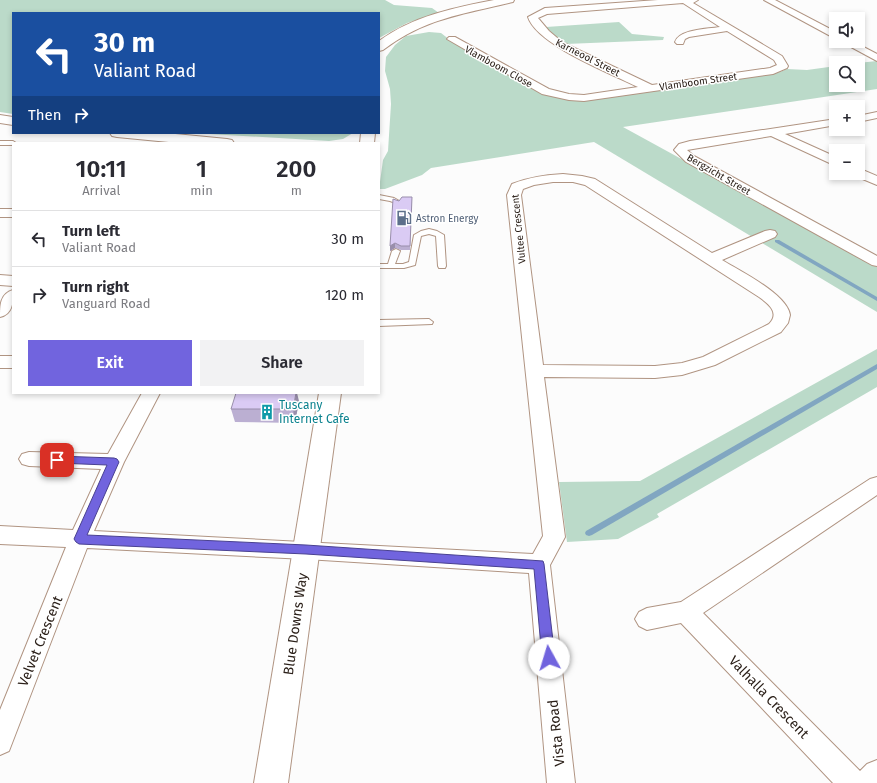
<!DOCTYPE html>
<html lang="en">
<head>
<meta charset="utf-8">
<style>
	:root { --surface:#fff; --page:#f2f2f3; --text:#2b2b33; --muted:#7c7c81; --line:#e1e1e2; --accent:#7164de }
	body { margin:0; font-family:"Fira Sans",sans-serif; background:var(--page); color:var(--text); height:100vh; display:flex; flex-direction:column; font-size:15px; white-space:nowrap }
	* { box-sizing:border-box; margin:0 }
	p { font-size:13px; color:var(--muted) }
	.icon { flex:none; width:22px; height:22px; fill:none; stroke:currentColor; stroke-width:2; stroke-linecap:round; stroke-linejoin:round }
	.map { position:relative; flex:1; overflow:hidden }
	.sheet { position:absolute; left:12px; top:142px; width:368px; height:252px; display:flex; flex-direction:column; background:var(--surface); border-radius:0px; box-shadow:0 2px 6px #0003 }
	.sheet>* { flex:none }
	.banner { position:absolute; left:12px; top:12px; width:368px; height:122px; border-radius:0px; box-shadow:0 2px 6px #0003; background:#1a4fa0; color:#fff; overflow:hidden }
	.fabs { position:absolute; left:829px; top:12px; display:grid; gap:8px }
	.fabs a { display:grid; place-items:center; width:36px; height:36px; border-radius:0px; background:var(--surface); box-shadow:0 2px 6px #0003; font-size:20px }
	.pin { position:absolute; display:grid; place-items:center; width:34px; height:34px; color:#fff; margin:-17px; border-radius:8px; box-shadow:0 2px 6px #0006 }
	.me { position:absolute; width:44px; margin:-22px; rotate:354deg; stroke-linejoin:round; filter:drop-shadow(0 0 3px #0008) }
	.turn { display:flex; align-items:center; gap:14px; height:84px; padding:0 16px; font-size:18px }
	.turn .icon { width:52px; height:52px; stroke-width:2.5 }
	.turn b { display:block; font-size:28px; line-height:34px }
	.then { display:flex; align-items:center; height:38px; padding:0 16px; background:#0003; gap:8px; font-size:15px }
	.eta { display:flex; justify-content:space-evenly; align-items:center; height:68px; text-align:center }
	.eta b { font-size:24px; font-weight:600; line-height:28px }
	.button { display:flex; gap:8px; margin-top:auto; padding:8px 16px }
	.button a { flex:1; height:46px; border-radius:0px; background:var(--accent); color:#fff; font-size:16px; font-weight:600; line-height:46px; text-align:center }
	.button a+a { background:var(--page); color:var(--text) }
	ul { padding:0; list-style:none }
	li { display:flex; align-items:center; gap:12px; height:56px; padding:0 16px; border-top:1px solid var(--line) }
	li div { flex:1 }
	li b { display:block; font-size:15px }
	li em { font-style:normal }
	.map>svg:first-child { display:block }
</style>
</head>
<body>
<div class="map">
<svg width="877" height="783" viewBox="0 0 877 783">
	<rect width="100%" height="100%" fill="#fcfcfc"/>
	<g fill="#bbdac9">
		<polygon points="0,0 385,0 394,5 432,8 439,13 407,23 379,38 379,13 13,13 13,114 0,112"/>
		<polygon points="619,22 632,34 664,37 663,40 566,44 560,41 546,27"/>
		<polygon points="429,32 441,33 450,40 543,93 569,99 592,99 780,72 787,69 807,70 836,66 836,85 858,85 858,63 877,61 877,89 623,127 877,266 877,312 594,142 431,168 422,175 385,189 379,189 383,160 388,151 391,104 390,89 385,71 386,57 395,45 406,36"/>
		<polygon points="192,133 353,133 343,139 329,141"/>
		<polygon points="877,349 877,387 657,514 659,517 618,539 567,542 559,482 640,481"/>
	</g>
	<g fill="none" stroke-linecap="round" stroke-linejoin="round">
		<g fill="#81a6c1" fill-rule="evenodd">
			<polygon points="775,240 779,240 877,297 877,301 775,242"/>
			<polygon points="877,364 877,369 592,535 589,536 586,535 585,533 586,531"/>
		</g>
		<g stroke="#b09482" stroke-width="2">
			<g id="service">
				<polygon points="0,141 13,141 16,143 13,143 13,145 0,145"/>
				<polygon points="379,195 394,198 401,202 398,204 390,201 379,199"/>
				<polygon points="429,229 437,231 444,235 446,266 445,268 439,268 438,266 436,236 429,234 421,236 415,265 404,268 379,268 379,264 388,264 392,251 396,249 400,251 395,264 403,264 409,262 414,235 421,231"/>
				<polygon points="429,319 433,322 432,324 379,326 379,320"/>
			</g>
		</g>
		<g stroke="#b09482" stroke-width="2">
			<g id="minor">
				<path d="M658 0H698L693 3 782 56 788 66 787 68 773 74 584 101 569 100 542 94 447 39 449 37H455L549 89 569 94 584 95 638 87C612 74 537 45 528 17L545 8ZM683 3 720 27C708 29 679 29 675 42L677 44H683L685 39 689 37 727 31 774 60 777 65 770 68 652 85 562 42 549 31 538 18 547 14Z"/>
				<polygon points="764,0 775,0 836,32 836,39"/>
				<polygon points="840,41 852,41 877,54 877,61"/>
				<polygon points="877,112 877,118 858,122 858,116"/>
				<polygon points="836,119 836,125 785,134 836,157 836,166 771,136 687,150 694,156 877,256 877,266 872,265 686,162 674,150 679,144 690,141"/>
				<polygon points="858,168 877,176 877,185 853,175 852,173 858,173"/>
				<path d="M563 174 582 176 595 179 712 253 765 231 770 230 775 231 777 234 775 237 722 260C740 271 787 294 790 315L788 323 781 332 715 365 682 375 655 378 544 377 565 537 550 565 575 783H547L529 573 306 559 87 548 9 751 0 755V710L66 547 0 544V526L73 530 101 469 29 466 22 464 19 459 22 454 29 452 108 454 142 393H160L124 462 94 531 533 554 543 536 507 195 512 184C529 177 546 175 563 174ZM553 182H573L585 185 759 297C769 304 780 313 769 324L703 357 682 363 655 366 543 365 521 195 523 189 534 185Z"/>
				<rect x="0" y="209" width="13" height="8"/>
				<polygon points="0,275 13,276 13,286 0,285"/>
				<path d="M13 290C13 302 13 314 0 317 0 305 0 294 13 290Z"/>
				<rect x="0" y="356" width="13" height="12"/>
				<polygon points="877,477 877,495 703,613 860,771 867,764 877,760 877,783 833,783 681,623 647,630 639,626 635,619 639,612 647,608 681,602 870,479"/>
			</g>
		</g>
		<g stroke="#b09482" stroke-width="2">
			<g id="tertiary">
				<path d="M494 0H514L513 2C464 14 425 18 383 50L379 51V41C413 16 453 8 494 0Z"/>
				<polygon points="0,115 13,117 13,125 0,123"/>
				<polygon points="110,133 165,133 227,139 232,140 234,143 179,143 117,137 112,136"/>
				<polygon points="361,133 375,133 374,143 360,143"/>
				<polygon points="319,393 341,393 288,783 254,783"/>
			</g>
		</g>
		<use href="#service" fill="#fff" fill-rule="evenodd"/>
		<use href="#minor" fill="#fff" fill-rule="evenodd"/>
		<use href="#tertiary" fill="#fff" fill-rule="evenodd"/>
	</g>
	<g fill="#bbafd2">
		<polygon points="412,197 410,250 401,250 395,248 390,251 390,246 399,201"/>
		<polygon points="299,401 295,423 235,422 231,409"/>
	</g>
	<g fill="#998eab">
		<polygon points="395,243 395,248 390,251 390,246"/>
		<polygon points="296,393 297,393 299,401 295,423 293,409"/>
	</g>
	<g fill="#dacbf4" stroke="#998eab">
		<polygon points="402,197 412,197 410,246 401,246 395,243 390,246 393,199 399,201"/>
		<polygon points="236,393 296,393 293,409 231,409"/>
	</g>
	<polygon fill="#7164de" stroke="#494190" points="57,456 114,458 117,459 119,462 87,535 306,545 543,561 544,564 555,658 553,662 549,664 544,662 542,658 534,569 306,554 79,544 76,542 74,539 107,465 57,463 53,462 52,460 53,457"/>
	<defs>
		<g id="fuel-bare" transform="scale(1.2)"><path d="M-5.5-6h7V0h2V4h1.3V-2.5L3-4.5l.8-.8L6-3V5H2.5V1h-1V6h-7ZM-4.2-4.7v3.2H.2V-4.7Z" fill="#5c6f8a" stroke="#fff" stroke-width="2.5" paint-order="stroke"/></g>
		<g id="building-bare" transform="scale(1.2)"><path d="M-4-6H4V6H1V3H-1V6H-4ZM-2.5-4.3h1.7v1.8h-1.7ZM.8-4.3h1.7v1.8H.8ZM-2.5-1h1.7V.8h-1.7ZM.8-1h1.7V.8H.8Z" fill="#0f9aa8" stroke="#fff" stroke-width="2.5" paint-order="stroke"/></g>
	</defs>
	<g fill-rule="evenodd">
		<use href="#fuel-bare" x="404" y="218"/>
		<use href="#building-bare" x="267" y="412"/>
	</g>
	<g text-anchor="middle" stroke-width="3" stroke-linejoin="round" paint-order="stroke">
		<g font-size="10" fill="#2c211a" stroke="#fff">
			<text transform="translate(588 57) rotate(27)" y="4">Karneool Street</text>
			<text transform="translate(499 66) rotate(29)" y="4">Vlamboom Close</text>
			<text transform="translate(698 81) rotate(-8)" y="4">Vlamboom Street</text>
			<text transform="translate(719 174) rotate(30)" y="4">Bergzicht Street</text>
			<text transform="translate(518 229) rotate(-96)" y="4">Vultee Crescent</text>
		</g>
		<g font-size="10" fill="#4e5e75" stroke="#fff" text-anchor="start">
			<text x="416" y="222">Astron Energy</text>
		</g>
		<g font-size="12" fill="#0d838f" stroke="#fff" text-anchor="start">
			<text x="279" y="409">Tuscany<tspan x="279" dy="14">Internet Cafe</tspan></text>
		</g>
		<g font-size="14" fill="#2c211a" stroke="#fff">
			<text transform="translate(295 624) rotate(-82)" y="5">Blue Downs Way</text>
			<text transform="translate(40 641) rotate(-68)" y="5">Velvet Crescent</text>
			<text transform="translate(769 697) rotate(46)" y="5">Valhalla Crescent</text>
			<text transform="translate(556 733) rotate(-96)" y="5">Vista Road</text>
		</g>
	</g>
</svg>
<div class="fabs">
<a><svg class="icon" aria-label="sound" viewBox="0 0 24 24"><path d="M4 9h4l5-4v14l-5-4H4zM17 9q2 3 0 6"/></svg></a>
<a><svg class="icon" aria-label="search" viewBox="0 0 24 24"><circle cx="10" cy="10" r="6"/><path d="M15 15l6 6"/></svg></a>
<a>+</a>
<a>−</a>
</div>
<div class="pin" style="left:57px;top:460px;background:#d93025"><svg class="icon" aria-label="arrive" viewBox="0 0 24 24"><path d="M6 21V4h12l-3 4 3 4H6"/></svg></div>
<svg class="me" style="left:549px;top:658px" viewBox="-20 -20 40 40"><circle r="19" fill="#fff"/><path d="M0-13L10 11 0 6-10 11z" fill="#7164de"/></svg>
<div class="banner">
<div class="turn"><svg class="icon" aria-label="left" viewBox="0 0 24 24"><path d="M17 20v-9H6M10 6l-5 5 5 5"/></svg><div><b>30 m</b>Valiant Road</div></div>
<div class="then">Then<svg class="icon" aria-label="right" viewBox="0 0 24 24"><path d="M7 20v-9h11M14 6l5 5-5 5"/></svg></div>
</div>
<section class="sheet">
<div class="eta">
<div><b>10:11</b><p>Arrival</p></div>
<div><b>1</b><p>min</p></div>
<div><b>200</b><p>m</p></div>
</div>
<ul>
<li><svg class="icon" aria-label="left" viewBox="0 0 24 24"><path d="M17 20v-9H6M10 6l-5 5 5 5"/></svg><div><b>Turn left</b><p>Valiant Road</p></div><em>30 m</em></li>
<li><svg class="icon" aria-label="right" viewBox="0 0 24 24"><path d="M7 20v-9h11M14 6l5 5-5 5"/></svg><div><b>Turn right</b><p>Vanguard Road</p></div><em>120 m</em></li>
</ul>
<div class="button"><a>Exit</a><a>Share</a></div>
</section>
</div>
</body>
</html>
